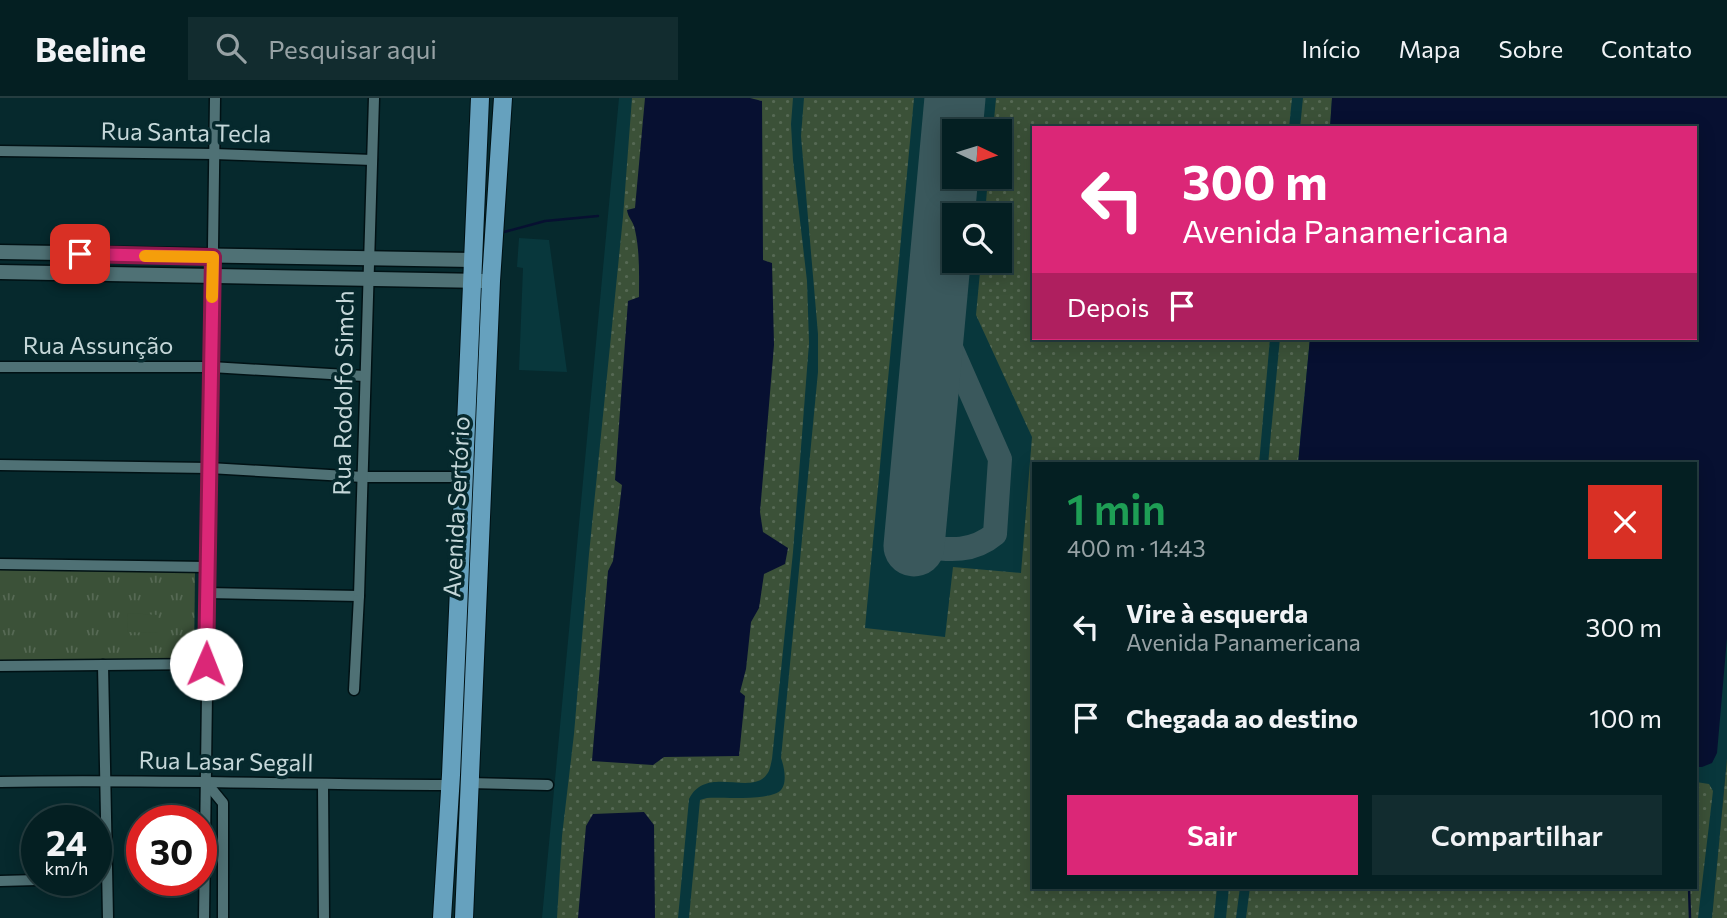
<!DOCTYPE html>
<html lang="pt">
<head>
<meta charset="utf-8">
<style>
	:root { --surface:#041f22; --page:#122c2f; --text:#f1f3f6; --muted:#97a2a5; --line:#253d40; --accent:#db2777 }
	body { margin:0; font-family:Commissioner,sans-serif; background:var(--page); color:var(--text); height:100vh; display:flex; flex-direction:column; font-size:26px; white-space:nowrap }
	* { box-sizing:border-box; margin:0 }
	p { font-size:23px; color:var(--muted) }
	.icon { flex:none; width:38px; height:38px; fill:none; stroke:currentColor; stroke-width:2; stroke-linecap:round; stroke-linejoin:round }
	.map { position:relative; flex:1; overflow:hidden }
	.details { position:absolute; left:1032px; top:364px; width:665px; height:427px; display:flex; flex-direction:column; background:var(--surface); border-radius:0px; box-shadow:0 4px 18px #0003,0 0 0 2px var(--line) }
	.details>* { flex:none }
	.hud { position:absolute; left:1032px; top:28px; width:665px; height:214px; border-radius:0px; box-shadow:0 4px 18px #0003,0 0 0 2px var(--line); background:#db2777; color:#fff; overflow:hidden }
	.needle { width:46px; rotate:94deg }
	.tools { position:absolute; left:942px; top:21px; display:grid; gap:14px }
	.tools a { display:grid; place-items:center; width:70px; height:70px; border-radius:0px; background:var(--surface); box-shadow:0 4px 18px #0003,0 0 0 2px var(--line); font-size:35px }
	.speed { position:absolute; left:21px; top:707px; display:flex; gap:14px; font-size:35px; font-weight:700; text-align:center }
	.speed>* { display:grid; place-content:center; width:91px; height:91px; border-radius:50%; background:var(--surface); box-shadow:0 4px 18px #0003,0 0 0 2px var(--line); line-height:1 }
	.speed small { font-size:18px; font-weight:400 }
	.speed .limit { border:10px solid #d22; background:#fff; color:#111 }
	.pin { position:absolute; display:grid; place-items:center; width:60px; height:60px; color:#fff; margin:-30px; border-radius:14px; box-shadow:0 4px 10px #0006 }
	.me { position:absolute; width:77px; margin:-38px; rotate:1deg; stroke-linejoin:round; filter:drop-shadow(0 0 5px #0008) }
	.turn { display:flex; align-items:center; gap:24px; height:147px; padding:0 35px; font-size:32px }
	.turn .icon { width:91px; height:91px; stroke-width:2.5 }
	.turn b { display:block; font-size:49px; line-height:60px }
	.then { display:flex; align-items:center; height:66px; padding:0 35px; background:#0003; gap:14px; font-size:26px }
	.round { display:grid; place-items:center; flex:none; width:74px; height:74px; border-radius:0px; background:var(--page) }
	.summary { display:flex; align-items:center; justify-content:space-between; height:119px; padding:0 35px }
	h1 { font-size:42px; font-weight:600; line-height:52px; color:#1e9e55 }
	.button { display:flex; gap:14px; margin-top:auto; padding:14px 35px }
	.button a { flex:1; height:80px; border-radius:0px; background:var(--accent); color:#fff; font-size:28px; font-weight:600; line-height:80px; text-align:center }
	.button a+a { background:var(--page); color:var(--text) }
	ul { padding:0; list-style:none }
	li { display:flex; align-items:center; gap:21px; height:91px; padding:0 35px }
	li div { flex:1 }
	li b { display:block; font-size:26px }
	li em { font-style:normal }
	header { display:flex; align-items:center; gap:42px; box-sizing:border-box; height:98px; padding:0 35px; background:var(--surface); border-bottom:2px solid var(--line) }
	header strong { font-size:33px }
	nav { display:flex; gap:38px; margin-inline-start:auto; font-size:24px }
	.search { width:490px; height:63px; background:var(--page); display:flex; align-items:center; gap:18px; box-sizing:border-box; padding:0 24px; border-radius:0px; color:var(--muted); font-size:26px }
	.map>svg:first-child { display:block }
</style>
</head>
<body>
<header>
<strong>Beeline</strong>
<div class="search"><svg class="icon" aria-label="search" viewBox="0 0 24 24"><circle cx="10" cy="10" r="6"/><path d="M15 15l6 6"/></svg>Pesquisar aqui</div>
<nav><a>Início</a><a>Mapa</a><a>Sobre</a><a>Contato</a></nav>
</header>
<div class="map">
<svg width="1727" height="820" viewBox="0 0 1727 820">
	<defs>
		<pattern id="grass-dots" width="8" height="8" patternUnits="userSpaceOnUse" patternTransform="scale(1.75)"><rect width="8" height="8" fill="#3b5138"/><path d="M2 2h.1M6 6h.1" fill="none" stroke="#566954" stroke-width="1.8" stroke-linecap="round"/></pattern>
		<pattern id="park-tufts" width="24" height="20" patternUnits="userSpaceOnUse" patternTransform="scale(1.75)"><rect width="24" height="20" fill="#3b5138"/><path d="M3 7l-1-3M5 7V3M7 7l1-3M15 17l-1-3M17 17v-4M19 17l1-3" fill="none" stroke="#566954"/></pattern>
	</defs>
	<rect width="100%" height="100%" fill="#06292d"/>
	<g fill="#08373c" fill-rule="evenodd">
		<path d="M619 0H1727V661L1712 820H542ZM1034 30H1696V240H1034ZM954 33H999V79H954ZM954 117H999V163H954ZM1034 366H1696V789H1034Z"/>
		<polygon points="519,140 549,142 567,274 519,272 523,170 517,169"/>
	</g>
	<g fill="url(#grass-dots)">
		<path d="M632 0H793L791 26 793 62 807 183 809 245 793 454 772 661C771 665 770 673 767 676 752 699 706 666 689 701L678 820H557L562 738 574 636 589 456 623 119Z"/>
		<path d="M804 0H914L865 530 945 539 953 469 1021 475 1032 339 976 217 981 163H999V117H985L988 79H999V33H993L996 0H1292L1289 30H1034V240H1270L1259 366H1034V789H1217L1214 820H689L700 702 707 700C723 699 768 703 780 693 788 686 784 668 781 660L818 274V236L801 38Z"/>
		<polygon points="1303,0 1332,0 1330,30 1300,30"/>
		<polygon points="1280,240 1310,240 1298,366 1268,366"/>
		<polygon points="1727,661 1727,820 1712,820"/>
		<polygon points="1696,684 1709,686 1713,693 1698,820 1246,820 1250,789 1696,789"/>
		<polygon points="1229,789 1240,789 1236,820 1226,820"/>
	</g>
	<polygon fill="url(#park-tufts)" points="0,472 195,474 194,562 0,562"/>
	<polygon fill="#3b5138" points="128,515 158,517 158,535 127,534"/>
	<g fill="#071031">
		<path d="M645 0H750L762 3 763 162 772 165 774 247 760 414 763 434 788 450 785 466 764 476 759 510 751 524 746 571 740 594 745 598 739 658 664 659 653 667 592 663 608 473 613 463 622 387 615 382 628 203 639 199C639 177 640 154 635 132 634 124 628 120 627 112L635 110Z"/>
		<polygon points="1332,0 1727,0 1727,540 1717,655 1712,665 1702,669 1696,669 1696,366 1298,366 1310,240 1696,240 1696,30 1330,30"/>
		<polygon points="644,714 654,727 655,820 578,820 586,728 593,716"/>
	</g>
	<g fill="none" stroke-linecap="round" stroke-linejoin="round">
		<g stroke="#071031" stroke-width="2.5">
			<polyline points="504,134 545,123 598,118"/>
			<polyline points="1689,789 1690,820"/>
		</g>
		<path stroke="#3a585c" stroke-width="24" d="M914 448C944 451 970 457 995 436L1000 361 942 229 939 207 945 113"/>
		<polyline stroke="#3a585c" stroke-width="61" points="914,448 955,0"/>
		<g stroke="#001114" stroke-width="13">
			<g id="minor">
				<polyline points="0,53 214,56 372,62"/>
				<polyline points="0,269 211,269 364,278"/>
				<polyline points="0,367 209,370 363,379 463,379"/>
				<polyline points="0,466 208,469"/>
				<polyline points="207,495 359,498"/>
				<polyline points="103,567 108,820"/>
				<polyline points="0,568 207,566"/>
				<polyline points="354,592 359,498 374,0"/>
				<polyline points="205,683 223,705 223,820"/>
				<path d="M0 684C150 681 300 687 450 687"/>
				<polyline points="469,685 548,687"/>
				<polyline points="323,687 324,820"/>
				<polyline points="0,783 37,782"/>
				<polyline points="204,820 215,0"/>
			</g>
		</g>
		<g stroke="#001114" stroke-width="17">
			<g id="tertiary">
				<polyline points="0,154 472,162"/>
				<polyline points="0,174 483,183"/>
			</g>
		</g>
		<g stroke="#001114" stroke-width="20">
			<g id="primary">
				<polyline points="442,820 451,677 480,0"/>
				<polyline points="464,820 491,183 503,0"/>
			</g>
		</g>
		<use href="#minor" stroke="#4f7175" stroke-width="10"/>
		<use href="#tertiary" stroke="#4f7175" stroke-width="14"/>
		<use href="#primary" stroke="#66a1be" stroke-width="18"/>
	</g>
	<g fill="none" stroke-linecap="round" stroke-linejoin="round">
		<g stroke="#8e194d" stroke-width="18">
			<polyline id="route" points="80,156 213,159 206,566"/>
		</g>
		<use href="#route" stroke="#db2777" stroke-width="12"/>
		<polyline stroke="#f59e0b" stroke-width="12" points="145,158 213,159 212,199"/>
	</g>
	<g text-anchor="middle" stroke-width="7" stroke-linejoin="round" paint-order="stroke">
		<g font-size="24" fill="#c5d7d9" stroke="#06292d">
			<text transform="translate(186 35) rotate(1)" y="8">Rua Santa Tecla</text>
			<text x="98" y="256">Rua Assunção</text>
			<text transform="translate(344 295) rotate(-89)" y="8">Rua Rodolfo Simch</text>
			<text transform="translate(457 409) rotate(-87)" y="8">Avenida Sertório</text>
			<text transform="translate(226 664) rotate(1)" y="8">Rua Lasar Segall</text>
		</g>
	</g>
</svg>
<div class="tools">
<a><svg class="needle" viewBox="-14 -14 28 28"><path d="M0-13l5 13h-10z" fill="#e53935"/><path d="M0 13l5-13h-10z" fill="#97a2a5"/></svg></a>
<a><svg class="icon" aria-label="search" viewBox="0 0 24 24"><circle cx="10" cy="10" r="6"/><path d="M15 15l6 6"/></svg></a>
</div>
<div class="speed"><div>24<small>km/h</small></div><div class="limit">30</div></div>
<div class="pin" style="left:80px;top:156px;background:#d93025"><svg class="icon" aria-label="arrive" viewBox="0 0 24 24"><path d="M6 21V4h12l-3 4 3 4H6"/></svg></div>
<svg class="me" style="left:206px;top:566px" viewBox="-20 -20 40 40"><circle r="19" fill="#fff"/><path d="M0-13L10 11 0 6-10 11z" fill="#db2777"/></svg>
<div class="hud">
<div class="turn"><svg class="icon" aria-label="left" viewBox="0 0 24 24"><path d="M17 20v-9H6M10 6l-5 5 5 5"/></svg><div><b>300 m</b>Avenida Panamericana</div></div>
<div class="then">Depois<svg class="icon" aria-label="arrive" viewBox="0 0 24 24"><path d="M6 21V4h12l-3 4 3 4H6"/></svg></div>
</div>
<section class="details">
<div class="summary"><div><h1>1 min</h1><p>400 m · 14:43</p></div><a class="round" style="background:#d93025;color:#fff"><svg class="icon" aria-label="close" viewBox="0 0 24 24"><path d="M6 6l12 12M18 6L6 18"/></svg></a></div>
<ul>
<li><svg class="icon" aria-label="left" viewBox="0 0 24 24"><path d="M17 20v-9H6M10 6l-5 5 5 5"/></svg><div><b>Vire à esquerda</b><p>Avenida Panamericana</p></div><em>300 m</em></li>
<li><svg class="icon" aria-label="arrive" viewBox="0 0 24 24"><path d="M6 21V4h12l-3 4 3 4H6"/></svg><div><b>Chegada ao destino</b></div><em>100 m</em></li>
</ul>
<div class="button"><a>Sair</a><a>Compartilhar</a></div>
</section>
</div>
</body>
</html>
